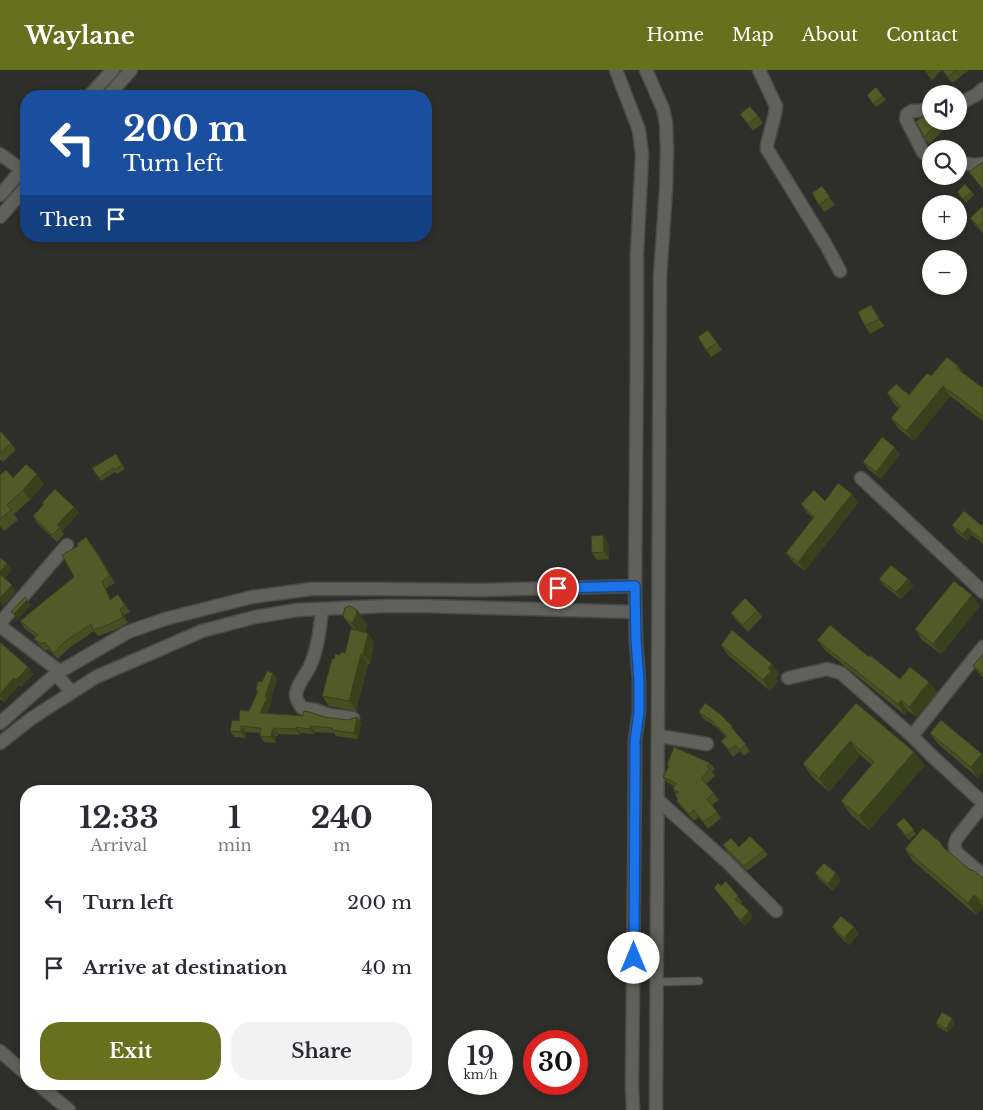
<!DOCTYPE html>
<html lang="en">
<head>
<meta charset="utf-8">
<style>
	:root { --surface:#fff; --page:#f2f2f3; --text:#2b2b33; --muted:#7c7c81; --accent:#67701d }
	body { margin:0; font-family:"Libre Baskerville",serif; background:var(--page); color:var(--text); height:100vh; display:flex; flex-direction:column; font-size:19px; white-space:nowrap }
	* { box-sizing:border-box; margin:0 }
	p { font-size:16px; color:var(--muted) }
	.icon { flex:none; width:28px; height:28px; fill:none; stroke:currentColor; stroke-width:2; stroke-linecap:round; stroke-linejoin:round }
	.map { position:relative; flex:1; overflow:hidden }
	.sheet { position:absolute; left:20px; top:715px; width:412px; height:305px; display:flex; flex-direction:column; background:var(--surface); border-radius:20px; box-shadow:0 2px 8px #0003 }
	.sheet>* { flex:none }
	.top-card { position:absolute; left:20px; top:20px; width:412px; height:152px; border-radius:20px; box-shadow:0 2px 8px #0003; background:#1a4fa0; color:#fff; overflow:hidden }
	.controls { position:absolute; left:922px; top:15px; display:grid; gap:10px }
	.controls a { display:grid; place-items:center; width:45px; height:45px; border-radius:50%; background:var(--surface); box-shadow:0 2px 8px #0003; font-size:25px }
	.speed { position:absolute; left:448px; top:960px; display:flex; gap:10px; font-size:25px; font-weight:700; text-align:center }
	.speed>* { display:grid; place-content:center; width:65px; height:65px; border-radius:50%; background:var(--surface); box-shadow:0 2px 8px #0003; line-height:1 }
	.speed small { font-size:12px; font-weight:400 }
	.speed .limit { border:8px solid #d22; background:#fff; color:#111 }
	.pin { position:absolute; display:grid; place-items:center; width:42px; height:42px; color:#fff; margin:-21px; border:2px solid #fff; border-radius:50%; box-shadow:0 1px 5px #0007 }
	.me { position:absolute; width:55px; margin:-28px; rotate:0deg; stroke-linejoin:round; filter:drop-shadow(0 0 4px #0008) }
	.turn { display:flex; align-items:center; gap:18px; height:105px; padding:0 20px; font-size:22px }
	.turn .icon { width:65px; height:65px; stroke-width:2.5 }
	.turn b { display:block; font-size:35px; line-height:42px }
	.then { display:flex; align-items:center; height:48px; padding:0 20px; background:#0003; gap:10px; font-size:19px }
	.eta { display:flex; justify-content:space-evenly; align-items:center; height:85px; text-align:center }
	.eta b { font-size:30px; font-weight:800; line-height:35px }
	.button { display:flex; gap:10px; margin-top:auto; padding:10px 20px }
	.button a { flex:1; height:58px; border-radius:20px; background:var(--accent); color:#fff; font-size:20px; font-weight:800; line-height:58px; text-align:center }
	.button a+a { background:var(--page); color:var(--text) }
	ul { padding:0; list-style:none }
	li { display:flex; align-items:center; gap:15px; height:65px; padding:0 20px }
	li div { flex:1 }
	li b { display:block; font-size:19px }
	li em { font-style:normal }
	header { display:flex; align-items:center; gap:30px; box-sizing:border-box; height:70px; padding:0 25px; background:var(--accent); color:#fff }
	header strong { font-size:24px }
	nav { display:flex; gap:28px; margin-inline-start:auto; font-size:18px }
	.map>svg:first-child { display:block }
</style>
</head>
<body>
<header>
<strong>Waylane</strong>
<nav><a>Home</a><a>Map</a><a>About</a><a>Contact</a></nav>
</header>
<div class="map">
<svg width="983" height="1040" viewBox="0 0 983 1040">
	<rect width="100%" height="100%" fill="#2e2f2a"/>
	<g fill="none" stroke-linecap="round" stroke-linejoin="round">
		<g stroke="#4a4b48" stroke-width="9">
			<polyline id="service" points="657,912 699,911"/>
		</g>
		<g stroke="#4a4b48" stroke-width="15">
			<g id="minor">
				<polyline points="616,0 639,60 642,84 637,184 637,269 635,521 636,571 639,610 639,641 635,671 635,696 632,1016 633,1040"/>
				<polyline points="646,0 663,39 666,53 667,80 666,119 660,207 656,1040"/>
				<polyline points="759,0 776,36 775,44 767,75 767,79 826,175 840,201"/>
				<polyline points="959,34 976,25 983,19"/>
				<polyline points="931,40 912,41 907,44 906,49 923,82 931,90"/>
				<polyline points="0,84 22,100"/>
				<polyline points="959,92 974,95 983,94"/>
				<polyline points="861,408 983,522"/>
				<path d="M322 539C320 558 318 578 310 596 306 605 297 614 296 624 296 630 299 634 302 638L316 640 329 645 353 648"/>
				<polyline points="0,553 67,475"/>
				<polyline points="0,556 54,597 58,602 60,609 72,622"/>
				<polyline points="983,577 912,666 931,685 983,733"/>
				<polyline points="788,608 827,599 841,603 912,666"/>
				<polyline points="0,653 58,602 66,598 128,562 165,549 252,527 311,519 379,519 481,520 635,516"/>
				<polyline points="659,666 707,674"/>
				<polyline points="0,673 32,648 96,607 202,561 255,547 297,540 385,536 425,536 635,542"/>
				<polyline points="658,730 726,791 776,841"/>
				<path d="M983 735 957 768C954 774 954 777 957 783L983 805"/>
				<polyline points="0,981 26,1004"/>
				<polyline points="38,1014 69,1040"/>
			</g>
		</g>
		<g stroke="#4a4b48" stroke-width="15">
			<g id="tertiary">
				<polyline points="89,26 113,0"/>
				<polyline points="108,26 131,0"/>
				<polyline points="0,125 26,95"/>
				<polyline points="0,147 26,117"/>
			</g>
		</g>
		<use href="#service" stroke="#60615b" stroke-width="7"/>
		<use href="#minor" stroke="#60615b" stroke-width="12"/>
		<use href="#tertiary" stroke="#60615b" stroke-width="12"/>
	</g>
	<g fill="#474e22">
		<polygon points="924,0 969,0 952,13 942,0 932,10"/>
		<polygon points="876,17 886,30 876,37 867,25"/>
		<polygon points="740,44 758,46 763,53 753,61"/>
		<polygon points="931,51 953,51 929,74 922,66"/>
		<polygon points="822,116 835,135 824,142 812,123"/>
		<polygon points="957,122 972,122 974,125 966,133"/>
		<polygon points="983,136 983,163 975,155 970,148"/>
		<polygon points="871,235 876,242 884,256 870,264 865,256"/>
		<polygon points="708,260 722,280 711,287 698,267"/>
		<polygon points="958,296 963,303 983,318 983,351 950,326 914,371 898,358 891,348 899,338 894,334 887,323 909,325 931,306"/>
		<polygon points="0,361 11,373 16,380 3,392 0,389"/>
		<polygon points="116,384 125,399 117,404 115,402 101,411 92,398"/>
		<polygon points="900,384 881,409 868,399 863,392"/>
		<polygon points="0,405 44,414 30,430 14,444 18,450 4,461 0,456"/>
		<polygon points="852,424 858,433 805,501 792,491 786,483 813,448 807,443 801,434 825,431"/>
		<polygon points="74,437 79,443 62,461 64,464 57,472 37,453 33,446"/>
		<polygon points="983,453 983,474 972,465 967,471 956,462 952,455 981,455"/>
		<polygon points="86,467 103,492 115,513 106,518 111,529 123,531 130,542 124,545 128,553 115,560 98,566 94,561 68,579 58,589 48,579 46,581 39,575 34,569 36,567 24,558 20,551 74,507 78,476"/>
		<polygon points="608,472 609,489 597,490 592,483"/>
		<polygon points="879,509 908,509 913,516 901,529 884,516"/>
		<polygon points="980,536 941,584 922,570 915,559"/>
		<polygon points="357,540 367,554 366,560 365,562 368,563 374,573 370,594 368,594 356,641 329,636 322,626 334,589 345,583 353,559 344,548"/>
		<polygon points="757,540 762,547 748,562 736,550 731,543"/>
		<polygon points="817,570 869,587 900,609 929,612 937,622 917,647 908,641 905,645 825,580"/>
		<polygon points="0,572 28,597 33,604 21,617 19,615 4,632 0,629"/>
		<polygon points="721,575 772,594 779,604 776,608 778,611 770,621 728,585"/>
		<polygon points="983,584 983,608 981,606 973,596"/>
		<polygon points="273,603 277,609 270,632 271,634 267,643 324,647 348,650 357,647 361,653 358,669 336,666 334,663 315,662 314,664 301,663 300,665 278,664 278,666 276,666 276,673 264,672 260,666 260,663 246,662 245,668 234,667 230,661 249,641 257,622 256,620 262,612"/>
		<polygon points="856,633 914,682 924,696 869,760 851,745 841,731 872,695 860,685 829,722 813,708 803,694"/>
		<polygon points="699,642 732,656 736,662 736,663 750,681 744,686 740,681 733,687 721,671 726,667 716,657 703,648"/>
		<polygon points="941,650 978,708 938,674 930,663"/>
		<polygon points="710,693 715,699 712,702 715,706 706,714 719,730 712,735 721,748 708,759 699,747 694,751 681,737 676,730 678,729 675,725 676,724 673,719 674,716 668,713 663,707 668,697 667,695"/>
		<polygon points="904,748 916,764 909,770 896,754"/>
		<polygon points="723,775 764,780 768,785 747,801 726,780"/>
		<polygon points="944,778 969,799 983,808 983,837 976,845 913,791 905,779"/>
		<polygon points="815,803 836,803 841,810 833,821 820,810"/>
		<polygon points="721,816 738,826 742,832 741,833 749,841 753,847 745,856 737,848 734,842 714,818"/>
		<polygon points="832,857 854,857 859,864 849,875 837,864"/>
		<polygon points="955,952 948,963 938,957 936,953"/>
	</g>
	<g fill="#39401c">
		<polygon points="871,235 876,242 884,256 879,249"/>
		<polygon points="943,316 950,326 914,371 906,361"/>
		<polygon points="895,377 900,384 881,409 876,402"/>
		<polygon points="37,404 44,414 30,430 23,420"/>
		<polygon points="852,424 858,433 805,501 798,492"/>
		<polygon points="74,437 79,443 62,461 57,455"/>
		<polygon points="968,458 972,465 967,471 962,464"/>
		<polygon points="603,465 608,472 609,489 604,482"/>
		<polygon points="98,485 103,492 115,513 110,506"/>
		<polygon points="7,493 12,500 4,510 0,504 0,502"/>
		<polygon points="908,509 913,516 901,529 896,522"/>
		<polygon points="102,511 106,518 114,536 110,530"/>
		<polygon points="12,515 16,521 3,537 0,532 0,528"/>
		<polygon points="972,525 980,536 941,584 933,574"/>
		<polygon points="27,530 31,535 17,550 14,544"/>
		<polygon points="120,539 124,545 128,553 123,547"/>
		<polygon points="357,540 367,554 366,560 361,567 352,553"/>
		<polygon points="368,563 374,573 370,594 363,584"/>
		<polygon points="361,584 368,594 356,641 349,631"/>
		<polygon points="772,594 779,604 776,608 778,611 770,621 763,610 768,598"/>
		<polygon points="28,597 33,604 21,617 16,610"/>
		<polygon points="273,603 277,609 270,632 271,634 264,649 260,643"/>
		<polygon points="14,608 19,615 4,632 0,626 0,624"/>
		<polygon points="929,612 937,622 917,647 909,637"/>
		<polygon points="901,630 908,641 905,645 898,634"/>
		<polygon points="357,647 361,653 358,669 354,663"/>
		<polygon points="241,656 246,662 245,668 241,662"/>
		<polygon points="310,656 315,662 314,664 310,659"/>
		<polygon points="296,657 301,663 300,665 296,659"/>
		<polygon points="274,658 278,664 278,666 274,660"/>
		<polygon points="272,660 276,666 276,673 271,667"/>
		<polygon points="850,671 860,685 829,722 819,708"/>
		<polygon points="914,682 924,696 869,760 859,746"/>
		<polygon points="982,684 983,686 983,702 978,708 971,697"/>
		<polygon points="836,803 841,810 833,821 828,814"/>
		<polygon points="974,825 983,837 976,845 968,833"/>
		<polygon points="749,841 753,847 745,856 741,850"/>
		<polygon points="854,857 859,864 849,875 844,868"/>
		<polygon points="952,948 955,952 948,963 946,959"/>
	</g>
	<g fill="#525b28" stroke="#39401c">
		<polygon points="925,0 931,0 928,3"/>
		<polygon points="943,0 956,0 948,7"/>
		<polygon points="876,17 883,26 873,34 867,25"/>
		<polygon points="750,36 758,46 748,54 740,44"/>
		<polygon points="931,39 931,51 940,51 924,67 916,52"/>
		<polygon points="983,92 983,119 969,102"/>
		<polygon points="965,114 972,122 963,129 957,122"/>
		<polygon points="822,116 830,127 819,135 812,123"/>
		<polygon points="983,136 983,152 978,156 970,148"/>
		<polygon points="871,235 879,249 865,256 858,242"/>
		<polygon points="708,260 717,273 706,280 698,267"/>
		<polygon points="947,287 958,296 956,298 983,318 983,346 943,316 906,361 891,348 901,336 887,323 896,314 909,325 927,303 931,306"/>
		<polygon points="0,361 11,373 0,383"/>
		<polygon points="882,367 895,377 876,402 863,392"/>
		<polygon points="116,384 122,395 114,400 113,398 99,408 92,398"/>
		<polygon points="26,394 37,404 23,420 7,435 11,440 0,449 0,405 6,400 13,408"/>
		<polygon points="838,413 852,424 798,492 786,483 814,447 801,434 814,420 825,431"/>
		<polygon points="55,419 74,437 57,455 60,457 52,465 33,446 43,435 43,432"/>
		<polygon points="964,441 981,455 983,453 983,471 968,458 962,464 952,455"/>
		<polygon points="603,465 604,482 592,483 591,466"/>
		<polygon points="86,467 98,485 110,506 102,511 110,530 118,524 125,536 120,539 123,547 110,554 93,560 91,554 64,572 54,583 44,572 42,574 34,569 38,565 20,551 74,507 62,485 78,476 77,474"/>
		<polygon points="0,488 7,493 0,502"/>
		<polygon points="891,495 908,509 896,522 879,509"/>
		<polygon points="0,504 12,515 0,528"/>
		<polygon points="954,511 972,525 933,574 915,559"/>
		<polygon points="25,527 27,530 14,544 11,542"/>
		<polygon points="745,528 757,540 743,555 731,543"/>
		<polygon points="349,536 352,537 357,540 356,546 352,553 344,548 343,545 345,538"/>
		<polygon points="830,555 869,587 870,585 900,609 910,597 929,612 909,637 901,630 898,634 817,570"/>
		<polygon points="351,559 368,563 363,584 361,584 349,631 322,626 332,589 334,589 335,584 340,585 341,582 345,583"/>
		<polygon points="732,560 772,594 768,598 771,601 763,610 721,575"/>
		<polygon points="0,572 28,597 16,610 14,608 0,624"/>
		<polygon points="983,584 983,604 973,596"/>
		<polygon points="267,601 273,603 265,627 267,628 260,643 303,646 304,641 310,642 324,647 348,650 357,647 354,663 332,660 332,658 310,656 310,659 296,657 296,659 274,658 274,660 272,660 271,667 260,666 261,659 260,659 260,658 241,656 241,662 230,661 232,650 239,651 240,640 249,641 258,621 256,620 258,611 262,612"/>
		<polygon points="705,633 720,644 732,656 731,657 746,674 740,680 735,675 729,680 721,671 727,666 712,651 699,642"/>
		<polygon points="856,633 914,682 859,746 841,731 874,692 850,671 819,708 803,694"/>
		<polygon points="941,650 982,684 971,697 930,663"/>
		<polygon points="674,677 710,693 707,696 710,699 701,708 714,723 707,729 717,742 703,752 694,740 689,744 676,730 678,729 675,725 679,722 673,719 676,713 663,707 669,696 667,695"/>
		<polygon points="904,748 914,760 906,766 896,754"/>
		<polygon points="923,758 940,772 943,777 969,799 974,801 983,808 983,832 974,825 968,833 905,779"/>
		<polygon points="750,766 764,780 744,796 723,775 731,768 739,777"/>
		<polygon points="824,793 836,803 828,814 815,803"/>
		<polygon points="726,811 738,826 735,829 749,841 741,850 733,843 734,842 714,818 718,813 721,816"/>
		<polygon points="841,846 854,857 844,868 832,857"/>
		<polygon points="942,942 952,948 946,959 936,953"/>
	</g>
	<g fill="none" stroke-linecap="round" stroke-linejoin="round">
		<g stroke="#114b97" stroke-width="12">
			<polyline id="route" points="558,518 635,516 636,570 639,610 639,642 635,671 635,696 634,888"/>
		</g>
		<use href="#route" stroke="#1a73e8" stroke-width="9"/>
	</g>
</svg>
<div class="controls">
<a><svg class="icon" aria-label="sound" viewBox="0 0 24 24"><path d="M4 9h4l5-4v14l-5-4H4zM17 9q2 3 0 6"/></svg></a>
<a><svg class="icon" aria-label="search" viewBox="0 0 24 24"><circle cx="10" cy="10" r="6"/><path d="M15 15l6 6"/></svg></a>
<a>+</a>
<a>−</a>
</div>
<div class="speed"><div>19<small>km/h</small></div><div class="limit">30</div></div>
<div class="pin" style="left:558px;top:518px;background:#d93025"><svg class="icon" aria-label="arrive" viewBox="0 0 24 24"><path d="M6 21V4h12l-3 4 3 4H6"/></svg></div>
<svg class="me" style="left:634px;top:888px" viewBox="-20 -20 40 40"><circle r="19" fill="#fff"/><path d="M0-13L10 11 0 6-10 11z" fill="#1a73e8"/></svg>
<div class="top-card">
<div class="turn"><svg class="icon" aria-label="left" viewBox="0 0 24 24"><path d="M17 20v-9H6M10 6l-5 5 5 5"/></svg><div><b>200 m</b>Turn left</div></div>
<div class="then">Then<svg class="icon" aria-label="arrive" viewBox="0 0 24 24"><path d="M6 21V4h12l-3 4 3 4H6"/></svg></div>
</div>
<section class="sheet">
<div class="eta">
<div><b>12:33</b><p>Arrival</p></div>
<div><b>1</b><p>min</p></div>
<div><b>240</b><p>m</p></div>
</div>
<ul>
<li><svg class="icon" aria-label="left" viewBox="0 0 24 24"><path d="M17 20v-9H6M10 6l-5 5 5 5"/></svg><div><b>Turn left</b></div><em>200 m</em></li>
<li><svg class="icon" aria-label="arrive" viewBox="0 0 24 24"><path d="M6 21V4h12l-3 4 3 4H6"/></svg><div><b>Arrive at destination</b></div><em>40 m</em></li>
</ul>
<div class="button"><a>Exit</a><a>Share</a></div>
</section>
</div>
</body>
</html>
